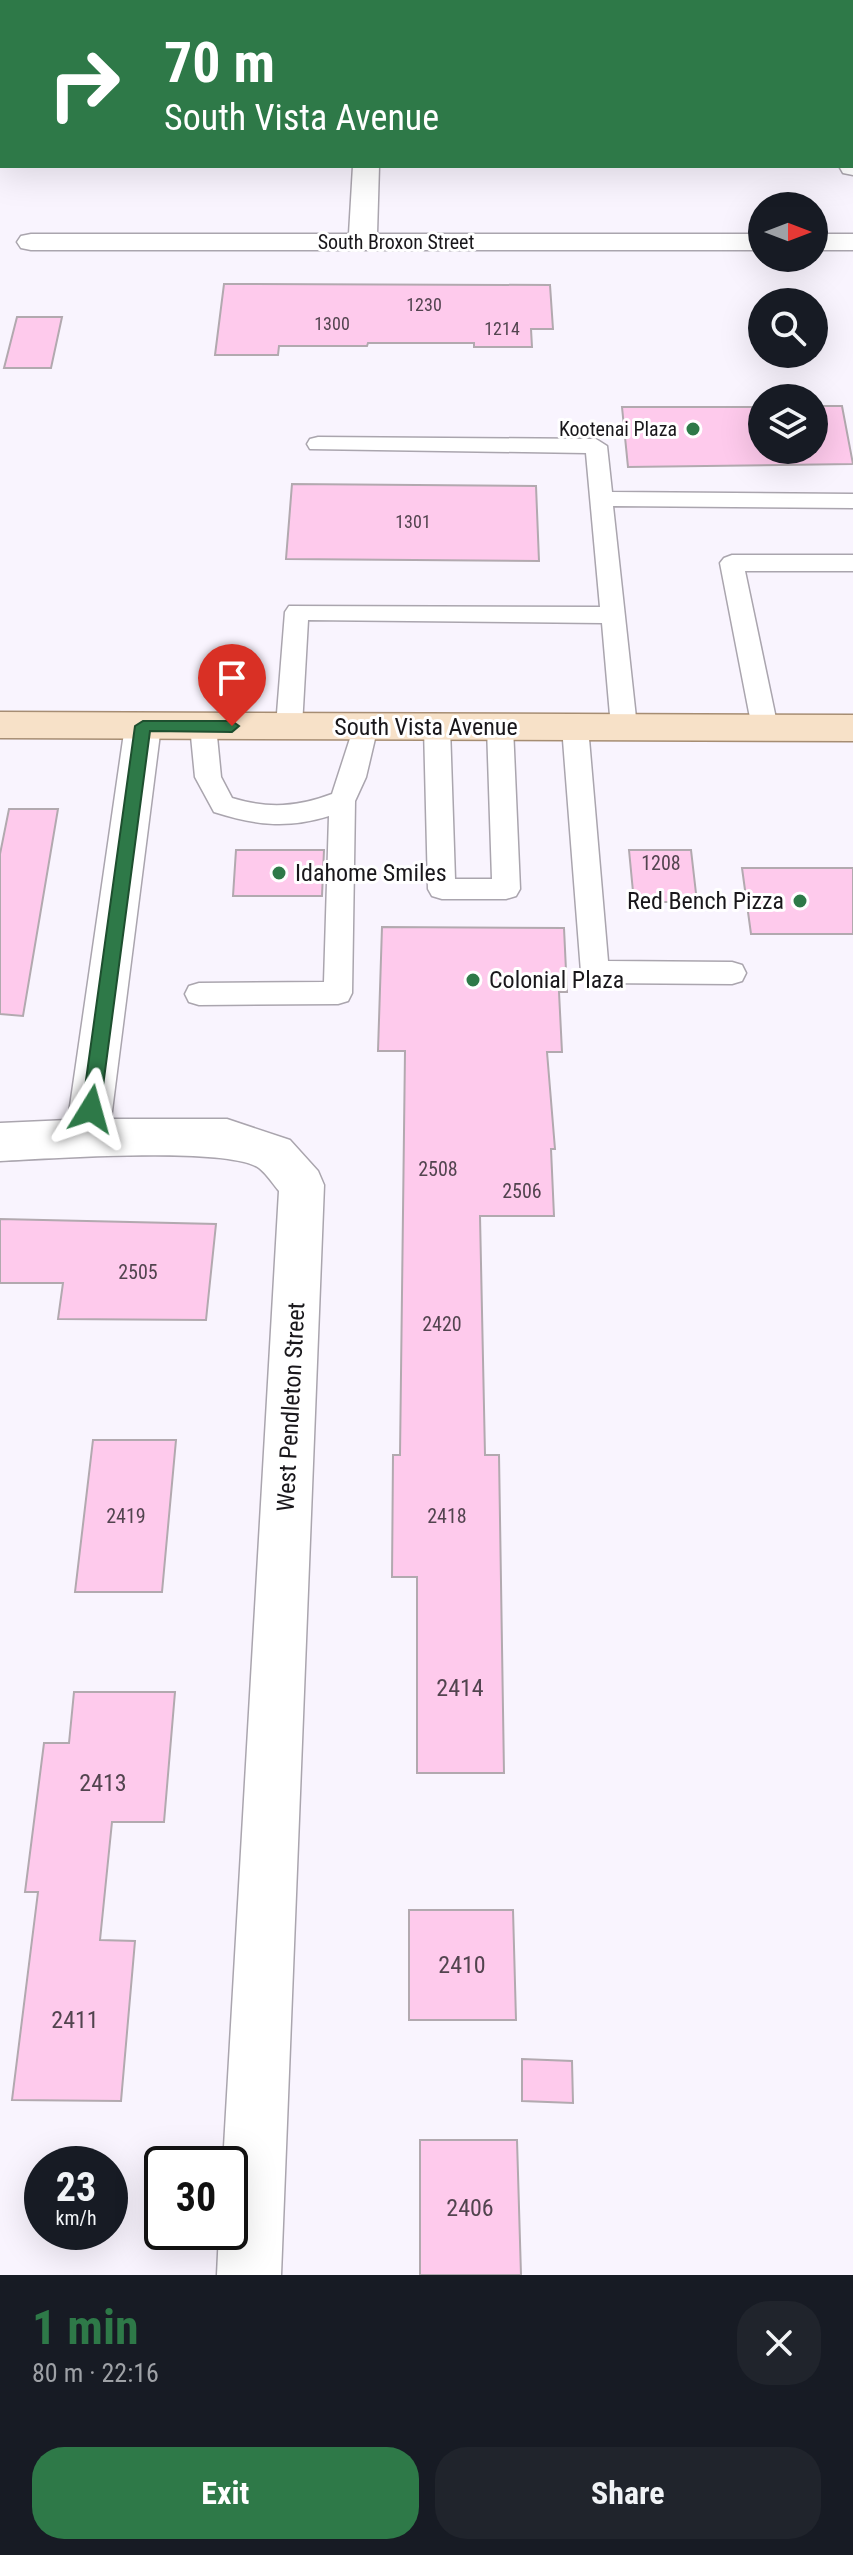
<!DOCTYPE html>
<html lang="en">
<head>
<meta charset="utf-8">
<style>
	:root { --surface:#171b24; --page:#20242c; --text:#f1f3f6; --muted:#9ea1a6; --accent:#2e7948 }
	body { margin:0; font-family:"Roboto Condensed",sans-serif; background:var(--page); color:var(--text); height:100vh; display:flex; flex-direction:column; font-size:30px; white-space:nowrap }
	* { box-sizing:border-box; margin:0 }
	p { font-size:26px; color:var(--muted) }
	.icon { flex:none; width:44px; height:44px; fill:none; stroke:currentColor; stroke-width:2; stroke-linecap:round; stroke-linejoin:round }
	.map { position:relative; height:2275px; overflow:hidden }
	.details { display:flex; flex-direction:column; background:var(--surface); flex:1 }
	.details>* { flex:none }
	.guide { position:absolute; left:0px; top:0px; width:854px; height:168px; box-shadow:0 8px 32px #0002; background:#2e7948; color:#fff; overflow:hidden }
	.needle { width:52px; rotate:90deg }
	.buttons { position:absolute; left:748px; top:192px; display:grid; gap:16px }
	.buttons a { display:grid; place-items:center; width:80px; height:80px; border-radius:50%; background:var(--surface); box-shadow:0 8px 32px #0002; font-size:40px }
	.speed { position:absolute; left:24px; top:2146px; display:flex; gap:16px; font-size:40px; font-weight:700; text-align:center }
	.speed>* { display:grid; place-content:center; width:104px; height:104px; border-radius:50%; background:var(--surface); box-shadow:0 8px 32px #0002; line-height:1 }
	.speed small { font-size:20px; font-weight:400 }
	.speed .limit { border:4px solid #111; border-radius:12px; background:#fff; color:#111 }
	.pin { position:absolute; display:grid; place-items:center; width:68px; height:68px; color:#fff; margin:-82px -34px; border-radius:50% 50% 50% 0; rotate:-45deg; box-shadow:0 0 8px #0007 }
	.pin .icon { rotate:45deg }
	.me { position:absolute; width:88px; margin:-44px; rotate:8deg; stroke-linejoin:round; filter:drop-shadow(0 0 6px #0008) }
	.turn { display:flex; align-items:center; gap:28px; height:168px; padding:0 32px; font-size:36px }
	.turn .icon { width:104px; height:104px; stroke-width:2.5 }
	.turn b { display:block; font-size:56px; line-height:68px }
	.round { display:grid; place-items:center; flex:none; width:84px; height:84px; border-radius:32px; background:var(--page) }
	.headline { display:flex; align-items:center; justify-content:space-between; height:136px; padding:0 32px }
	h1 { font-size:48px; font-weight:700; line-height:60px; color:var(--accent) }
	.primary-button { display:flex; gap:16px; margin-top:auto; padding:16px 32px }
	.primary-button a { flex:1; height:92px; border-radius:32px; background:var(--accent); color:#fff; font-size:32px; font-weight:700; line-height:92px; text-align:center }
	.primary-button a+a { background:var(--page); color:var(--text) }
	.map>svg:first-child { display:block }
</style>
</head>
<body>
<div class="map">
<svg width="853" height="2275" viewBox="0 0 853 2275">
	<rect width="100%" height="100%" fill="#f9f4fe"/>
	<g fill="#fecaec" stroke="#b2a9af" stroke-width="2">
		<polygon points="224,284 550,285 553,329 531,329 532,347 474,347 474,343 368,343 367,346 279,346 278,355 215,355"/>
		<polygon points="17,317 62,317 51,368 4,368"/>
		<polygon points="814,406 842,406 853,464 628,467 622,407 762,407 762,450 814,450"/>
		<polygon points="292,484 536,486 539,561 286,559"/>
		<polygon points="9,809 58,809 23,1016 0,1014 0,854"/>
		<polygon points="236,850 324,850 322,896 233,896"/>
		<polygon points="629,850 691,850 697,902 634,902"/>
		<polygon points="742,868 853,868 853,934 751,934"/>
		<polygon points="382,927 564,928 567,992 559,992 562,1052 547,1052 555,1149 551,1149 554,1216 480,1216 485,1455 499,1455 504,1773 417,1773 417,1577 392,1577 393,1455 400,1455 405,1051 378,1051"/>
		<polygon points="0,1219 216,1224 206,1320 58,1319 63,1283 0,1283"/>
		<polygon points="93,1440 176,1440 162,1592 75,1592"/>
		<polygon points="74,1692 175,1692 164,1822 112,1822 100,1940 135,1941 121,2101 12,2100 38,1892 25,1892 44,1743 69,1743"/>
		<polygon points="409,1910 513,1910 516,2020 409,2020"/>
		<polygon points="522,2059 572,2061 573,2103 522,2101"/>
		<polygon points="420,2140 517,2140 521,2275 420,2275"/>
	</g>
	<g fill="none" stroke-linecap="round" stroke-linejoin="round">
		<g stroke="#aaa5ae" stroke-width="3">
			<g id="lane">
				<polygon points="318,437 596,439 607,446 612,492 853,494 853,508 613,506 637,727 633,733 624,736 615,733 611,727 602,623 308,620 302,726 298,732 289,735 280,732 276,726 285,612 289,606 600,607 586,453 310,449 307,444 310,439"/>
				<polygon points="732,555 853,555 853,571 745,571 778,728 774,734 765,737 756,734 752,728 720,563 724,558"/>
				<path d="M203 717 212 720 216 726 221 777 232 798C268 809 298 807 332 794L356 720 365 717 374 720 378 726 366 777 355 801 352 993 348 1001 338 1004 199 1005 189 1002 185 994 189 986 199 983 324 982 329 816C287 829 255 825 214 812L195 777 190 726 194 720Z"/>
				<polygon points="437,718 446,721 450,727 455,879 492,879 487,727 491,721 500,718 509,721 513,727 520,889 516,896 506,899 442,899 432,896 428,889 424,727 428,721"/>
				<polygon points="575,718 584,721 588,727 608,961 732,962 742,965 746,973 742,981 732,984 595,983 585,980 581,972 562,727 566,721"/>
			</g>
		</g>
		<g stroke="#aaa5ae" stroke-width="3">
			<g id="street">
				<rect x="358" y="0" width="24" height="2"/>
				<rect x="852" y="60" width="1" height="16"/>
				<rect x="0" y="69" width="2" height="16"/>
				<polygon points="353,166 379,166 377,234 762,234 762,250 31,250 21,248 17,242 21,236 31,234 349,234"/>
				<rect x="814" y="234" width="39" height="16"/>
				<path d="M143 713 156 717 161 726 111 1119H227L290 1140 318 1171 324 1185 281 2275H217L219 2232H230V2164H223L279 1191C273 1184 266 1173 259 1168 226 1146 47 1159 0 1161V1123L68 1120 125 726 130 717Z"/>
			</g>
		</g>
		<g stroke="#aaa5ae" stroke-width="3">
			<g id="secondary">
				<polygon points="792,0 816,0 817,2 793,2"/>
				<polygon points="853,156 853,175 843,173 839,166 852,166"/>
			</g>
		</g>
		<g stroke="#a68d73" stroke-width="3">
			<polygon id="primary" points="0,712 853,715 853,741 0,738"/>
		</g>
		<use href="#lane" fill="#fff" fill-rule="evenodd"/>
		<use href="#street" fill="#fff" fill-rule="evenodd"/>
		<use href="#secondary" fill="#fff" fill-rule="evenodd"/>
		<use href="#primary" fill="#f7e1c8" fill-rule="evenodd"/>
	</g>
	<polygon fill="#2e7948" stroke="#1e4f2f" stroke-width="2" points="143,721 232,721 239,726 232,732 150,731 100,1109 97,1115 84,1115 82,1109 135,726"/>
	<g fill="#2e7948" stroke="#fff" stroke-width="3">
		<circle cx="693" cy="429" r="8"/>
		<circle cx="279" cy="873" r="8"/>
		<circle cx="800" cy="901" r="8"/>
		<circle cx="473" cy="980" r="8"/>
	</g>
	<g text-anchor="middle" stroke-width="6" stroke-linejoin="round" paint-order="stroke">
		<g font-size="18" fill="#52444f">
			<text x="424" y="311">1230</text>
			<text x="332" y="330">1300</text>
			<text x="502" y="335">1214</text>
			<text x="413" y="528">1301</text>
		</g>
		<g font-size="20" fill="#19171b" stroke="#fff">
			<text x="396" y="249">South Broxon Street</text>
		</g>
		<g font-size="20" fill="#19171b" stroke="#fff" text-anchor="end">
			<text x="677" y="436">Kootenai Plaza</text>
		</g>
		<g font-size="20" fill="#52444f">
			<text x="661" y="870">1208</text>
			<text x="438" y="1176">2508</text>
			<text x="522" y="1198">2506</text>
			<text x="138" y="1279">2505</text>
			<text x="442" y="1331">2420</text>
			<text x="126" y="1523">2419</text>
			<text x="447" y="1523">2418</text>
		</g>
		<g font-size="24" fill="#19171b" stroke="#fff">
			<text x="426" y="735">South Vista Avenue</text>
			<text transform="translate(291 1407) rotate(-87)" y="8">West Pendleton Street</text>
		</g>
		<g font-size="24" fill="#19171b" stroke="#fff" text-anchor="start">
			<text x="295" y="881">Idahome Smiles</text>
			<text x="784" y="909" text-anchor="end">Red Bench Pizza</text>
			<text x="489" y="988">Colonial Plaza</text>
		</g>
		<g font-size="24" fill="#52444f">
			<text x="460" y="1696">2414</text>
			<text x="103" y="1791">2413</text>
			<text x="462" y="1973">2410</text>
			<text x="75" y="2028">2411</text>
			<text x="470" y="2216">2406</text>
		</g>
	</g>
</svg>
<div class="buttons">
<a><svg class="needle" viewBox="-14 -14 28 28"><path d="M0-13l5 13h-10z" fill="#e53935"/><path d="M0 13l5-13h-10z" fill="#9ea1a6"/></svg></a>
<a><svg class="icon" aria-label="search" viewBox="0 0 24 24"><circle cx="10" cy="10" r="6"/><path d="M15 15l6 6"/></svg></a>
<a><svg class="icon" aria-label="layers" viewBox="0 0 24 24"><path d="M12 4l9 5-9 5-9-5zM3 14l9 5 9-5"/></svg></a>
</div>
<div class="speed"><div>23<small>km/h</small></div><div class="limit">30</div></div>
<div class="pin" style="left:232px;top:726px;background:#d93025"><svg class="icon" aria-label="arrive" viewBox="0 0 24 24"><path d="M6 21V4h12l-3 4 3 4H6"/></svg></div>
<svg class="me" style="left:91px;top:1109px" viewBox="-20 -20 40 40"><path d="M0-17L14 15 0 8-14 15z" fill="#2e7948" stroke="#fff" stroke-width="4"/></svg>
<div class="guide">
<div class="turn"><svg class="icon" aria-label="right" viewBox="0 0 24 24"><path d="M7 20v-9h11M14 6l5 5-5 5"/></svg><div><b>70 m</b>South Vista Avenue</div></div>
</div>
</div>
<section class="details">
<div class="headline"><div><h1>1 min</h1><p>80 m · 22:16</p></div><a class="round"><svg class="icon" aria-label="close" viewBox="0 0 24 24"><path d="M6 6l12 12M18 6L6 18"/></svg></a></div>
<div class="primary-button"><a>Exit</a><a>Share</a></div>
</section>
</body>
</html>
